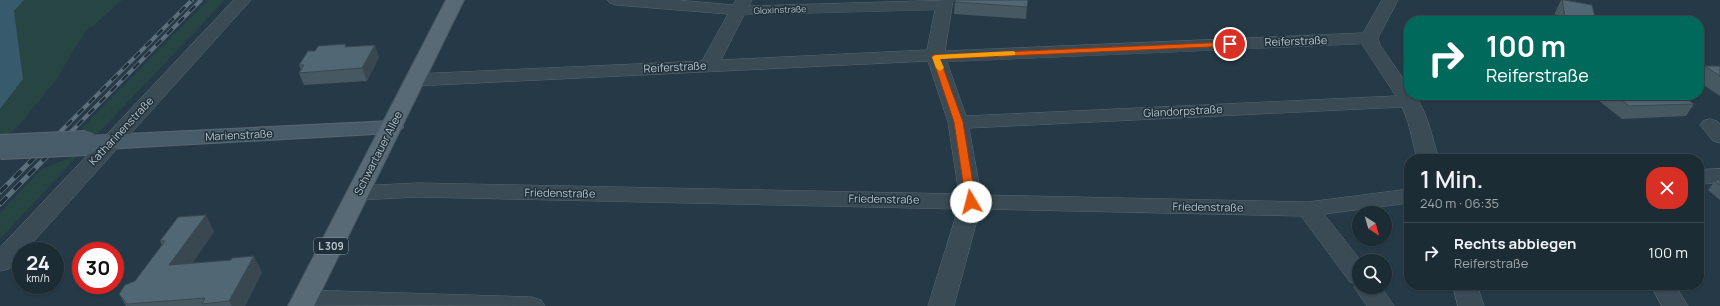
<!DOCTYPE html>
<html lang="de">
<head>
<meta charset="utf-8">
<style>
	:root { --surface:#1c2c34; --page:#293840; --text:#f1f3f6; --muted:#a0a7ac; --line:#3a484f }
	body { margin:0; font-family:Manrope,sans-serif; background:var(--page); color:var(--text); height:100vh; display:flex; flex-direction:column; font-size:15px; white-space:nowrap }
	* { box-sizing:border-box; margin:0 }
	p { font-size:13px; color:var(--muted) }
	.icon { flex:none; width:22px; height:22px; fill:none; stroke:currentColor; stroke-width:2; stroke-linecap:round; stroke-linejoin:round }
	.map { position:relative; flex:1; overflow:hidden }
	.details { position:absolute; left:1404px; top:154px; width:300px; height:136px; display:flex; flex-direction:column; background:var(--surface); border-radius:16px; box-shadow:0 1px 3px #0004,0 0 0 1px var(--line) }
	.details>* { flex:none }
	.banner { position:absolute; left:1404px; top:16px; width:300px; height:84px; border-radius:16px; box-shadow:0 1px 3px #0004,0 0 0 1px var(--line); background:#00695c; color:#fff; overflow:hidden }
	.needle { width:26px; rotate:143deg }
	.controls { position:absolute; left:1352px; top:206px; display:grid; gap:8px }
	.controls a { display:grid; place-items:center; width:40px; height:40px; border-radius:50%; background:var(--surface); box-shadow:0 1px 3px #0004,0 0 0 1px var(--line); font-size:20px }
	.speed { position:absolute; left:12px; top:242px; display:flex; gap:8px; font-size:20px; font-weight:700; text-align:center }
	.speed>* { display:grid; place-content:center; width:52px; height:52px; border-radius:50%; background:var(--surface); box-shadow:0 1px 3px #0004,0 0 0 1px var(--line); line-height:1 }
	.speed small { font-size:10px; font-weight:400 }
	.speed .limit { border:6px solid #d22; background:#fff; color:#111 }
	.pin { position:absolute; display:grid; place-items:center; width:34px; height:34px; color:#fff; margin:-17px; border:2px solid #fff; border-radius:50%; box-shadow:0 1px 4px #0007 }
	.me { position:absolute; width:44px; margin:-22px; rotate:352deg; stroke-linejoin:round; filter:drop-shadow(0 0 3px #0008) }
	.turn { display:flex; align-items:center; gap:14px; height:84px; padding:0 16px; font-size:18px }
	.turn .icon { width:52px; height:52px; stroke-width:2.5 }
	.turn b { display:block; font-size:28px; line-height:34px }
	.round { display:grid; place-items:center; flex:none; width:42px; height:42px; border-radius:16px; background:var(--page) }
	.head { display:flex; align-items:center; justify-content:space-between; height:68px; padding:0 16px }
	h1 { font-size:24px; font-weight:600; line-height:30px }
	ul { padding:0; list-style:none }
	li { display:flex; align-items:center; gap:12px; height:60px; padding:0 16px; border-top:1px solid var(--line) }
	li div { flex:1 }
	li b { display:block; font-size:15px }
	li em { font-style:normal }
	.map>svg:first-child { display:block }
</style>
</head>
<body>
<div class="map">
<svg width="1720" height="306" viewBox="0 0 1720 306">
	<rect width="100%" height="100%" fill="#253a46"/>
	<g fill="#274643">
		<polygon points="24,0 122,0 94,25 86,30 55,81 19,125 0,143 0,109 23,79 14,11"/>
		<polygon points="208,0 225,0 98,133 94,135 81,129"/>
		<polygon points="76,155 78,155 0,239 0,213 42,169"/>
	</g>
	<polygon fill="#385a6d" points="0,0 24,0 14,11 23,79 0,109"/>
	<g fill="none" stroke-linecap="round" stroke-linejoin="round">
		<g stroke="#596872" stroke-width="1">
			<g id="street">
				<polygon points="234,0 251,0 25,251 21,251 21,255 9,269 0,271 0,248"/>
				<path d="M608 0H677L733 5 736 0H752L749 6H751L953 0 945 51 1363 33 1382 0H1398L1378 38 1380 45 1409 87V95H1415C1428 114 1432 137 1439 159H1417L1408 122 1402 107 969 128 981 195 1308 202 1409 189V203L1324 214 1361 261H1359V287H1381L1394 306H1367L1354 287 1356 284 1350 282 1301 216 980 209 954 306H928L958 209 418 197 358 200 350 198 347 193 350 188 358 186 418 183 959 194 948 122 928 61 415 86 408 84 406 80 408 76 415 74 702 61 728 14 616 5 610 3ZM935 10 927 50 721 60 744 15ZM1362 44 1396 96 966 116 947 62Z"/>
				<polygon points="1710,119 1717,121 1720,124 1720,143 1713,141 1700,125 1703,121"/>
				<polygon points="1720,169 1720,183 1699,184 1699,170"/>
				<polygon points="1453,285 1477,285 1484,306 1458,306"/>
				<polygon points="1651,285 1675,285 1688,306 1662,306"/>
				<polygon points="304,290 532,297 541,300 545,306 295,305 291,299 295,293"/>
			</g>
		</g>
		<g stroke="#596872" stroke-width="2">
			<polygon id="secondary" points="392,121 399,123 403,127 399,131 392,133 86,150 78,148 75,143 78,138 86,136"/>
		</g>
		<g stroke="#475761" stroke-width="2">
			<polygon id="primary" points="446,0 464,0 314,306 288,306"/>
		</g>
		<use href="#street" fill="#3a4b55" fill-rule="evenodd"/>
		<use href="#secondary" fill="#485b68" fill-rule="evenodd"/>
		<use href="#primary" fill="#586a75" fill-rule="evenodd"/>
		<g stroke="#5c707c" stroke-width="4">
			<g id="rail-far1">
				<polyline points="55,137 192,0"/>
				<polyline points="66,137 201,0"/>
			</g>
		</g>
		<g stroke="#5c707c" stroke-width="5">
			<g id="rail">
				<polyline points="0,192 56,136"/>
				<polyline points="0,204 67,136"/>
			</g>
		</g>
		<use href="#rail-far1" stroke="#1f303a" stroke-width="2.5" stroke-dasharray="8" stroke-linecap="butt"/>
		<use href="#rail" stroke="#1f303a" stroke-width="3.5" stroke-dasharray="10" stroke-linecap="butt"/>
		<g stroke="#596872" stroke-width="26" stroke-linecap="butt">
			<polyline id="secondary-bridge" points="0,147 86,143"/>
		</g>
		<use href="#secondary-bridge" stroke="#485b68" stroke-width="24"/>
	</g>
	<g fill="#465963">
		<polygon points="955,0 1027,7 1026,19 954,14"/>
		<polygon points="1561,0 1565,0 1596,21 1556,21 1555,13"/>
		<polygon points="347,47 379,57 367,81 304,85 299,73 301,70 299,65 315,51"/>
		<polygon points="1705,66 1720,66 1720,96 1699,82 1699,77"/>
		<polygon points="1592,95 1682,95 1694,104 1686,116 1622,119"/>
		<polygon points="1720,180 1720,200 1708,190 1715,181"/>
		<polygon points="206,215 214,232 192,263 262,272 245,306 126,306 119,294 135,281 162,245 160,241"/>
	</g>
	<g fill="#394850">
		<polygon points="375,45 379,57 367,81 362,68"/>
		<polygon points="206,215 214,232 179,282 169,265"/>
		<polygon points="254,256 262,272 245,306 232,306 229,301"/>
	</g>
	<g fill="#516773" stroke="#394850">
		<polygon points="955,0 1028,0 1027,7 955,2"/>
		<polygon points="1562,0 1565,0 1592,5 1596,21 1566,21"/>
		<polygon points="346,44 345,47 375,45 362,68 299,73 304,65 299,65 308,51 315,51 318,46"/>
		<polygon points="1705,66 1720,66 1720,76"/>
		<polygon points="1615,95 1682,95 1694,104 1629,106"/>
		<polygon points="1720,180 1720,185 1715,181"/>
		<polygon points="206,215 169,265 231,260 232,258 254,256 229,301 202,304 205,298 127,304 119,294 125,285 135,281 165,241 160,241 178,217"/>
	</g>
	<polygon fill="#ea580c" stroke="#983908" points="1230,42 1232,43 1232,46 940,59 963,122 976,202 971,205 966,202 954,122 932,57 933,55"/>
	<polygon fill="#f59e0b" points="1013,51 1015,52 1015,55 940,59 944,68 940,71 936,68 932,57 936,55"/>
	<g text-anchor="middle" stroke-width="3" stroke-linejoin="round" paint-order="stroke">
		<g font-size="9" fill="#b8c5ce" stroke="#1f303a">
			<text transform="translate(780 10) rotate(-2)" y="3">Gloxinstraße</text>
		</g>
		<rect fill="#1f303a" stroke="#8a98a2" stroke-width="1" x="314" y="238" width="34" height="16" rx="3"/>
		<g font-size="10" font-weight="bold" fill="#b8c5ce">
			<text x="331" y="250">L 309</text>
		</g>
		<g font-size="11" fill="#b8c5ce" stroke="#1f303a">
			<text transform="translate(1296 41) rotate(-2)" y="4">Reiferstraße</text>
			<text transform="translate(675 67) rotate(-3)" y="4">Reiferstraße</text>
			<text transform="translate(1183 111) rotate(-3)" y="4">Glandorpstraße</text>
			<text transform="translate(121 131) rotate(-47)" y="4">Katharinenstraße</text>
			<text transform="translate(239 135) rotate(-3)" y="4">Marienstraße</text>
			<text transform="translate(378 153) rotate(-63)" y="4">Schwartauer Allee</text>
			<text transform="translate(560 193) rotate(1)" y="4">Friedenstraße</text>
			<text transform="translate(884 199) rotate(1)" y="4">Friedenstraße</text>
			<text transform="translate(1208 207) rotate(1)" y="4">Friedenstraße</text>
		</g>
	</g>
</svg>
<div class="controls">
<a><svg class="needle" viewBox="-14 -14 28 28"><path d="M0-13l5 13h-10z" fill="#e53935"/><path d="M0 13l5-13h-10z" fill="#a0a7ac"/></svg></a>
<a><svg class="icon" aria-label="search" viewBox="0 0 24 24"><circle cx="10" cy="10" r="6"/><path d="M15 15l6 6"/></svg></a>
</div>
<div class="speed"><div>24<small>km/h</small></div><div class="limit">30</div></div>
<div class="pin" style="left:1230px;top:44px;background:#d93025"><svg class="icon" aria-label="arrive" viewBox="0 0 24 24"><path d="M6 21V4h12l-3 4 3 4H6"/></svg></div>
<svg class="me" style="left:971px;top:202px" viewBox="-20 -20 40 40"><circle r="19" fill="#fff"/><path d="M0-13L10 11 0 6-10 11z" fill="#ea580c"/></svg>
<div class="banner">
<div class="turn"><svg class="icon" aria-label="right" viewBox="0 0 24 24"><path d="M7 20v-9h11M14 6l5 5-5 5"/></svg><div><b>100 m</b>Reiferstraße</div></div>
</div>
<section class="details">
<div class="head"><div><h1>1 Min.</h1><p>240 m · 06:35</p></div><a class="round" style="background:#d93025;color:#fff"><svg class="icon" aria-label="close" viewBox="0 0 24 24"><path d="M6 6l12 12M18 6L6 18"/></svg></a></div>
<ul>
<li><svg class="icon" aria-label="right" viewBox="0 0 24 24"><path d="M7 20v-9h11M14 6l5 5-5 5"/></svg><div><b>Rechts abbiegen</b><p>Reiferstraße</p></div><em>100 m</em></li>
</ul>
</section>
</div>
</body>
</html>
